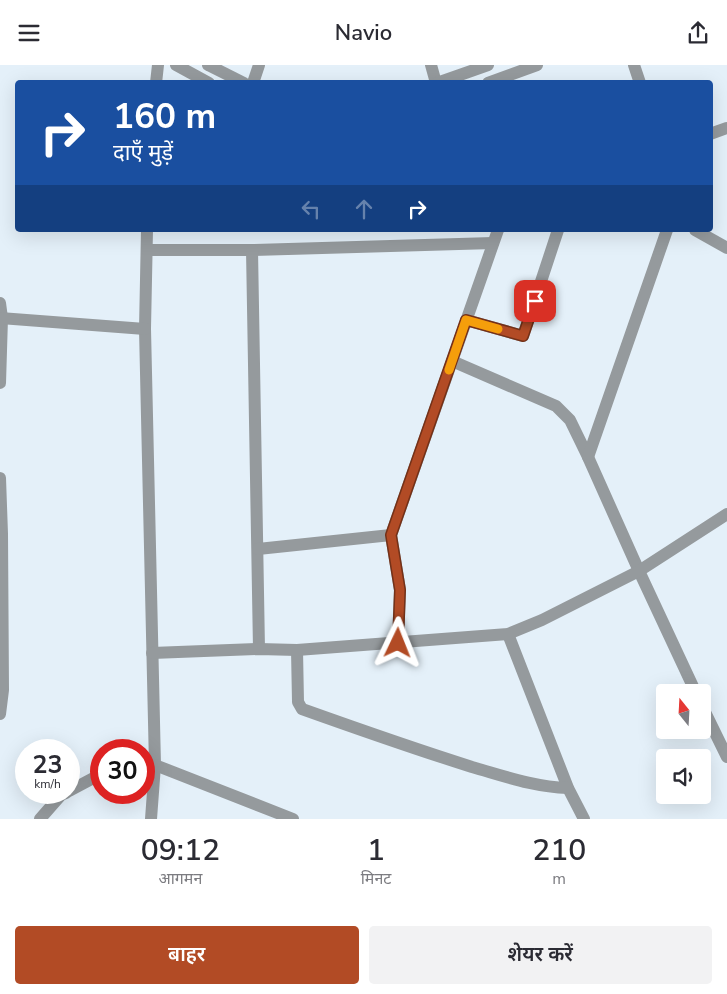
<!DOCTYPE html>
<html lang="hi">
<head>
<meta charset="utf-8">
<style>
	:root { --surface:#fff; --page:#f2f2f3; --text:#2b2b33; --muted:#7c7c81; --accent:#b24b25 }
	body { margin:0; font-family:"Nunito Sans","Noto Sans Devanagari",sans-serif; background:var(--page); color:var(--text); height:100vh; display:flex; flex-direction:column; font-size:19px; white-space:nowrap }
	* { box-sizing:border-box; margin:0 }
	p { font-size:16px; color:var(--muted) }
	.icon { flex:none; width:28px; height:28px; fill:none; stroke:currentColor; stroke-width:2; stroke-linecap:round; stroke-linejoin:round }
	.map { position:relative; height:754px; overflow:hidden }
	.details { display:flex; flex-direction:column; background:var(--surface); flex:1 }
	.details>* { flex:none }
	.banner { position:absolute; left:15px; top:15px; width:698px; height:152px; border-radius:5px; box-shadow:0 5px 20px #0002; background:#1a4fa0; color:#fff; overflow:hidden }
	.needle { width:32px; rotate:342deg }
	.controls { position:absolute; left:656px; top:619px; display:grid; gap:10px }
	.controls a { display:grid; place-items:center; width:55px; height:55px; border-radius:5px; background:var(--surface); box-shadow:0 5px 20px #0002; font-size:25px }
	.speed { position:absolute; left:15px; top:674px; display:flex; gap:10px; font-size:25px; font-weight:700; text-align:center }
	.speed>* { display:grid; place-content:center; width:65px; height:65px; border-radius:50%; background:var(--surface); box-shadow:0 5px 20px #0002; line-height:1 }
	.speed small { font-size:12px; font-weight:400 }
	.speed .limit { border:8px solid #d22; background:#fff; color:#111 }
	.pin { position:absolute; display:grid; place-items:center; width:42px; height:42px; color:#fff; margin:-21px; border-radius:10px; box-shadow:0 2px 8px #0006 }
	.me { position:absolute; width:55px; margin:-28px; rotate:2deg; stroke-linejoin:round; filter:drop-shadow(0 0 4px #0008) }
	.turn { display:flex; align-items:center; gap:18px; height:105px; padding:0 15px; font-size:22px }
	.turn .icon { width:65px; height:65px; stroke-width:2.5 }
	.turn b { display:block; font-size:35px; line-height:42px }
	.lanes { display:flex; align-items:center; height:48px; padding:0 15px; background:#0003; justify-content:center; gap:25px; direction:ltr }
	.lanes .off { opacity:.35 }
	.eta { display:flex; justify-content:space-evenly; align-items:center; height:85px; text-align:center }
	.eta b { font-size:30px; font-weight:600; line-height:35px }
	.cta { display:flex; gap:10px; margin-top:auto; padding:10px 15px }
	.cta a { flex:1; height:58px; border-radius:5px; background:var(--accent); color:#fff; font-size:20px; font-weight:600; line-height:58px; text-align:center }
	.cta a+a { background:var(--page); color:var(--text) }
	header { display:flex; justify-content:space-between; align-items:center; height:65px; padding:0 15px; background:var(--surface); font-size:22px; font-weight:600 }
	.map>svg:first-child { display:block }
</style>
</head>
<body>
<header><svg class="icon" aria-label="menu" viewBox="0 0 24 24"><path d="M4 6h16M4 12h16M4 18h16"/></svg>Navio<svg class="icon" aria-label="share" viewBox="0 0 24 24"><path d="M12 15V3M7 8l5-5 5 5M5 13v7h14v-7"/></svg></header>
<div class="map">
<svg width="727" height="754" viewBox="0 0 727 754">
	<rect width="100%" height="100%" fill="#e4f0f9"/>
	<g fill="none" stroke-linecap="round" stroke-linejoin="round">
		<g stroke="#959a9d" stroke-width="12">
			<polyline points="176,0 209,18"/>
			<polyline points="208,0 244,18"/>
			<polyline points="431,0 436,18"/>
			<polyline points="634,0 640,18"/>
			<polyline points="156,18 158,0"/>
			<polyline points="253,18 259,0"/>
			<polyline points="437,18 488,0"/>
			<polyline points="488,18 537,0"/>
			<polyline points="710,69 727,63"/>
			<polyline points="147,165 145,264 155,700 151,754"/>
			<polyline points="695,165 727,183"/>
			<polyline points="147,185 252,185 493,178"/>
			<polyline points="252,185 259,584"/>
			<polyline points="0,238 2,253 0,318"/>
			<polyline points="0,253 145,264"/>
			<polyline points="466,255 523,271 558,165"/>
			<polyline points="452,296 556,341 570,355 588,392 639,506 696,628"/>
			<polyline points="588,392 667,165"/>
			<polyline points="0,413 2,469 3,625 0,649"/>
			<polyline points="391,470 498,165"/>
			<polyline points="258,484 391,470 400,525 398,578"/>
			<polyline points="508,569 568,723 584,754"/>
			<path d="M297 585 298 637 302 644C358 664 415 684 472 702 504 711 534 722 568 723"/>
			<polyline points="152,588 259,584 297,585 508,569 542,555 639,506 727,449"/>
			<polyline points="702,641 727,692"/>
			<polyline points="155,700 293,754"/>
			<polyline points="69,726 101,709"/>
			<polyline points="40,754 61,730 66,728"/>
		</g>
	</g>
	<g fill="none" stroke-linecap="round" stroke-linejoin="round">
		<g stroke="#743118" stroke-width="12">
			<polyline id="route" points="398,578 400,525 391,470 466,255 523,271 535,236"/>
		</g>
		<use href="#route" stroke="#b24b25" stroke-width="9"/>
		<polyline stroke="#f59e0b" stroke-width="9" points="449,305 466,255 498,264"/>
	</g>
</svg>
<div class="controls">
<a><svg class="needle" viewBox="-14 -14 28 28"><path d="M0-13l5 13h-10z" fill="#e53935"/><path d="M0 13l5-13h-10z" fill="#7c7c81"/></svg></a>
<a><svg class="icon" aria-label="sound" viewBox="0 0 24 24"><path d="M4 9h4l5-4v14l-5-4H4zM17 9q2 3 0 6"/></svg></a>
</div>
<div class="speed"><div>23<small>km/h</small></div><div class="limit">30</div></div>
<div class="pin" style="left:535px;top:236px;background:#d93025"><svg class="icon" aria-label="arrive" viewBox="0 0 24 24"><path d="M6 21V4h12l-3 4 3 4H6"/></svg></div>
<svg class="me" style="left:398px;top:578px" viewBox="-20 -20 40 40"><path d="M0-17L14 15 0 8-14 15z" fill="#b24b25" stroke="#fff" stroke-width="4"/></svg>
<div class="banner">
<div class="turn"><svg class="icon" aria-label="right" viewBox="0 0 24 24"><path d="M7 20v-9h11M14 6l5 5-5 5"/></svg><div><b>160 m</b>दाएँ मुड़ें</div></div>
<div class="lanes"><svg class="icon off" aria-label="left" viewBox="0 0 24 24"><path d="M17 20v-9H6M10 6l-5 5 5 5"/></svg><svg class="icon off" aria-label="ahead" viewBox="0 0 24 24"><path d="M12 20V5M6 11l6-6 6 6"/></svg><svg class="icon" aria-label="right" viewBox="0 0 24 24"><path d="M7 20v-9h11M14 6l5 5-5 5"/></svg></div>
</div>
</div>
<section class="details">
<div class="eta">
<div><b>09:12</b><p>आगमन</p></div>
<div><b>1</b><p>मिनट</p></div>
<div><b>210</b><p>m</p></div>
</div>
<div class="cta"><a>बाहर</a><a>शेयर करें</a></div>
</section>
</body>
</html>
